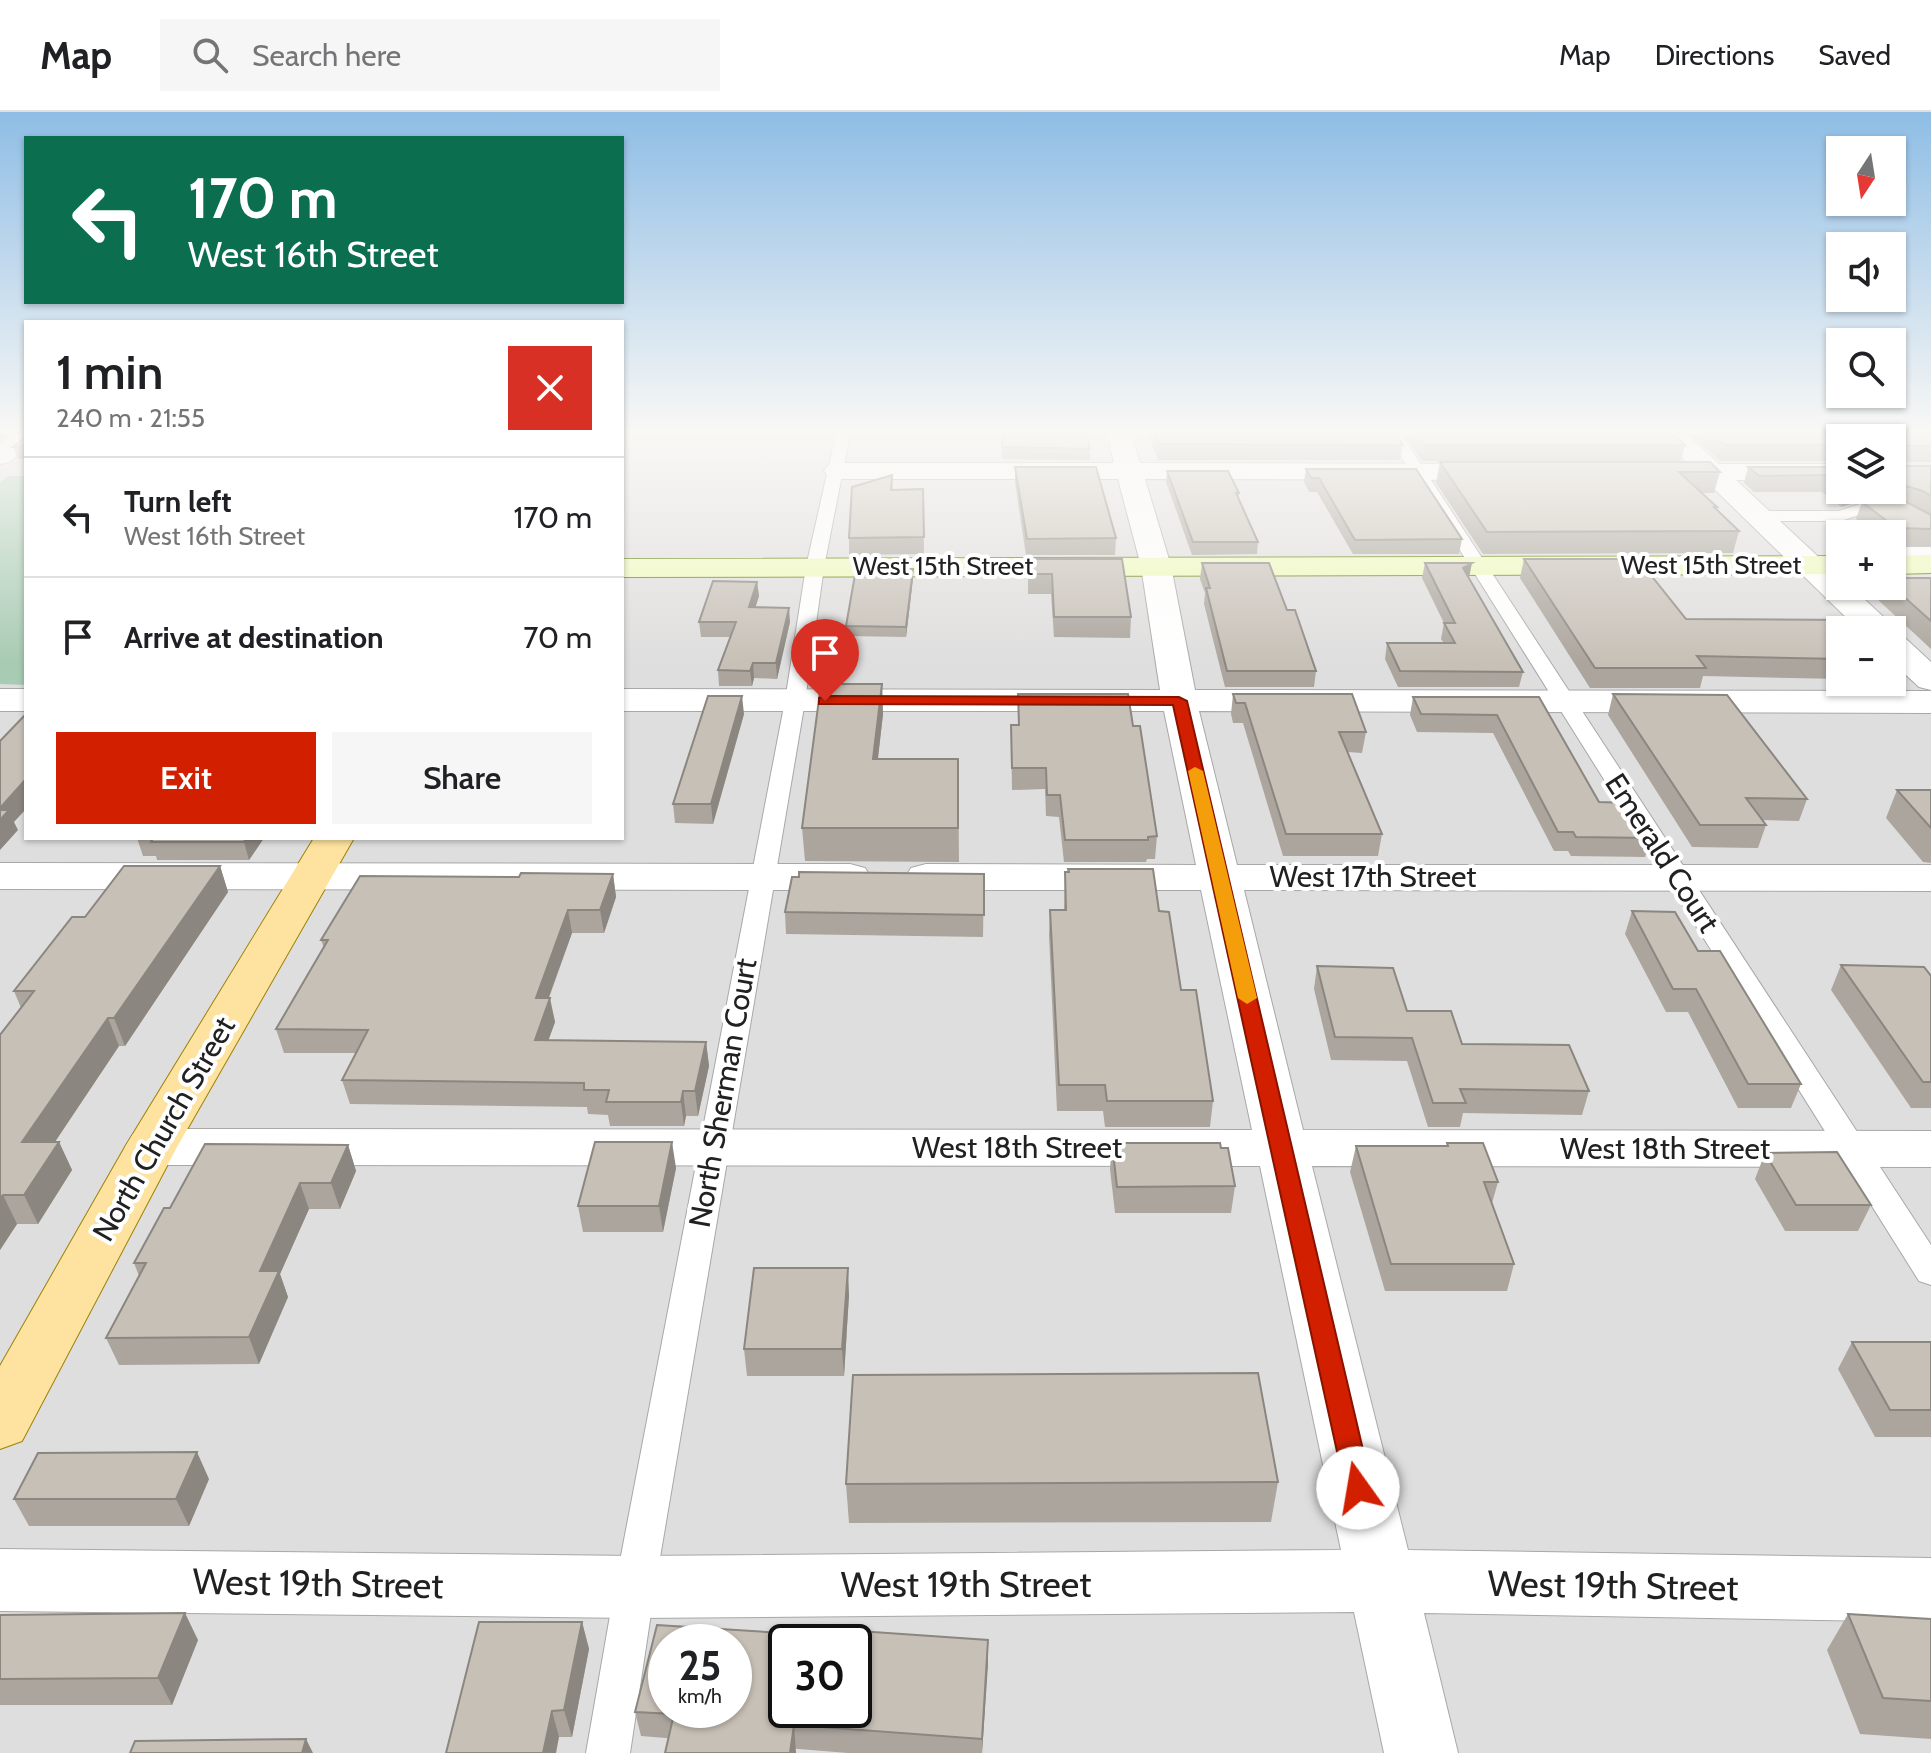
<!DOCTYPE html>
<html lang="en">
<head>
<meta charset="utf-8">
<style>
	:root { --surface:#fff; --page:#f6f6f6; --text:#202124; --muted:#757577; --line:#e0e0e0; --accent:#d21f00 }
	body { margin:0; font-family:Cabin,sans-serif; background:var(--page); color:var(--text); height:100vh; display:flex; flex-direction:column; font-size:30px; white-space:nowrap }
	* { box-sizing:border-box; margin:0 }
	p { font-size:26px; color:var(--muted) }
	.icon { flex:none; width:44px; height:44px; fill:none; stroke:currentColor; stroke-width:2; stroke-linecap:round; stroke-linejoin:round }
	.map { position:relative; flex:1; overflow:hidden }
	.details { position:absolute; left:24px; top:208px; width:600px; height:520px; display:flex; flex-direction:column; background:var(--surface); border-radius:0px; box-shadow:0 2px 6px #0004 }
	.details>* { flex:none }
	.banner { position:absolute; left:24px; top:24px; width:600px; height:168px; border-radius:0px; box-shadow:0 2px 6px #0004; background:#0b6e4f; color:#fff; overflow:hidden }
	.needle { width:52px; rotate:192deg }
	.tools { position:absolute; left:1826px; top:24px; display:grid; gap:16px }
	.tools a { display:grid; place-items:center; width:80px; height:80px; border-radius:0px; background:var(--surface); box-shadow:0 2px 6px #0004; font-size:40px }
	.speed { position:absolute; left:648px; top:1512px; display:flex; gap:16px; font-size:40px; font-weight:700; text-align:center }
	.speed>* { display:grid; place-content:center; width:104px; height:104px; border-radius:50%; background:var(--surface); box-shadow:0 2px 6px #0004; line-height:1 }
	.speed small { font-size:20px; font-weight:400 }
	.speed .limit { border:4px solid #111; border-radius:12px; background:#fff; color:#111 }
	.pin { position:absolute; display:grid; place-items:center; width:68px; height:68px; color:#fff; margin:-82px -34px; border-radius:50% 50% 50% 0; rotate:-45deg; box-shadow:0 0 8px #0007 }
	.pin .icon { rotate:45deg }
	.me { position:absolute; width:88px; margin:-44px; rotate:347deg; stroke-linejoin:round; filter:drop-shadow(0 0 6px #0008) }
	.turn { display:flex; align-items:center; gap:28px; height:168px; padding:0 32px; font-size:36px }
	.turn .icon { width:104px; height:104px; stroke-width:2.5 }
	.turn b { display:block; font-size:56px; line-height:68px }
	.round { display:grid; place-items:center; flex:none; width:84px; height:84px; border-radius:0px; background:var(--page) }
	.summary { display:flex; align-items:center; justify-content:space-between; height:136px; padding:0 32px }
	h1 { font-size:48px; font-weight:600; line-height:60px }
	.primary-button { display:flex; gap:16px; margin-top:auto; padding:16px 32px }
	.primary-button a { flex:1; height:92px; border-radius:0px; background:var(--accent); color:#fff; font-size:32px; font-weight:600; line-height:92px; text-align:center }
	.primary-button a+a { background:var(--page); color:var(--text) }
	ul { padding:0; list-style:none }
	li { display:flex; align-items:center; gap:24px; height:120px; padding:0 32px; border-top:2px solid var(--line) }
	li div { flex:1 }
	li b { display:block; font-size:30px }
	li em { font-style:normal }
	header { display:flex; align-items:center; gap:48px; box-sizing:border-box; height:112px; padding:0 40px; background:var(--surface); border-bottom:2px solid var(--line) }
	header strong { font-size:38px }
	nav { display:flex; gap:44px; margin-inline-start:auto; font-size:28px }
	.search { width:560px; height:72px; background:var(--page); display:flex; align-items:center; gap:20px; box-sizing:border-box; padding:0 28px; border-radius:0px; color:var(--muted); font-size:30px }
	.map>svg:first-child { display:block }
</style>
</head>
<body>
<header>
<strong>Map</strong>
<div class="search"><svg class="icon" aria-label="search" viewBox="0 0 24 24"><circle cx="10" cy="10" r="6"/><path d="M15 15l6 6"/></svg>Search here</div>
<nav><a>Map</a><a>Directions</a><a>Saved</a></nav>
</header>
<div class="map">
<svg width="1931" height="1641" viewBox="0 0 1931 1641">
	<rect width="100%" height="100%" fill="#f2f0e8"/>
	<path fill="#dfdede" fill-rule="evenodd" d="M0 322H26V726H622V322H1931V1641H0ZM1840 326H1892V378H1840ZM1840 422H1892V474H1840ZM1840 518H1892V570H1840ZM666 1530H734V1598H666ZM786 1530H854V1598H786Z"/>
	<polygon fill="#a8cbb3" points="8,364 26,364 26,573 0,572 0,370"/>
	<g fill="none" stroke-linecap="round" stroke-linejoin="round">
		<g stroke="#a8a8a8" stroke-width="2">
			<g id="lane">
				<polygon points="836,322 850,322 824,455 805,589 655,1475 630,1641 586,1641 615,1475 785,589 806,455"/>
				<polygon points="1387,322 1401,322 1931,1133 1931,1173 1919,1169"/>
				<path d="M1866 390C1892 390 1910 391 1931 408V421L1894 400H1868L1841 409H1758L1750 404 1758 399H1839Z"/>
				<rect x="1892" y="435" width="39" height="10"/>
			</g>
		</g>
		<g stroke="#a8a8a8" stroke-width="2">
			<g id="street">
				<polygon points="14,322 26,322 26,337 9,350 0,352 0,332"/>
				<polygon points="1107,322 1131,322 1140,351 1498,352 1507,354 1511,360 1507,366 1498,368 1145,367 1171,454 1195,578 1931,579 1931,601 1199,599 1237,753 1931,753 1931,779 1244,778 1303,1018 1931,1019 1931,1055 1312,1054 1408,1438 1931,1446 1931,1510 1424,1501 1458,1641 1384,1641 1354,1500 635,1506 0,1499 0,1437 635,1444 1341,1438 1260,1054 151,1053 133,1048 125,1035 133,1022 151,1017 1252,1018 1201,778 926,778 911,774 905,765 911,756 926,752 1196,753 1164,599 622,599 622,577 1160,578 1141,454 1118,367 837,367 828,365 824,359 828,353 837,351 1114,351"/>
				<polygon points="1660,322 1686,322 1719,352 1840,352 1840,368 1736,368 1840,465 1840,474 1850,474 1890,511 1894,518 1892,521 1892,518 1859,518 1705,368 1649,366 1645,360 1649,354 1688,352"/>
				<polygon points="1892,522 1904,525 1931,550 1931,578 1919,575 1892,550"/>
				<rect x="0" y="577" width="26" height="22"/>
				<polygon points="0,751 850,752 865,756 871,765 865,774 850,778 0,777"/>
			</g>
		</g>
		<g stroke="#5f7f02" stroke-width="2">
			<g id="secondary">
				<polygon points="1931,443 1931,461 1892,462 1892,444"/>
				<polygon points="1840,444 1840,462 622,465 622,447"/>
			</g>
		</g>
		<g stroke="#9e8100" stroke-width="2">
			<polygon id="primary" points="314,726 354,726 177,1035 22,1329 0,1337 0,1254 125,1035"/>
		</g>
		<use href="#lane" fill="#fff" fill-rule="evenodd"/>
		<use href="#street" fill="#fff" fill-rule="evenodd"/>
		<use href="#secondary" fill="#effbbc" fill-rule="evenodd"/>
		<use href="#primary" fill="#fee3a0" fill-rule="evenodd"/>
	</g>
	<g fill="#aba59d">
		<polygon points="26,322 26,347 18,347 13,335 25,325"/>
		<polygon points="1003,322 1090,337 1090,348 1002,347"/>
		<polygon points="1148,322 1396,322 1403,333 1400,348 1158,348"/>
		<polygon points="1403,322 1674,322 1685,333 1681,349 1422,349"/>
		<polygon points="1689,322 1931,322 1931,350 1895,350 1896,354 1931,354 1931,434 1892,434 1892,422 1875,422 1856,407 1862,390 1871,387 1866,387 1841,395 1822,380 1754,380 1744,371 1748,355 1840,355 1840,378 1892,378 1892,326 1840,326 1840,349 1720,349"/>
		<polygon points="1440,350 1720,360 1714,381 1702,381 1717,395 1716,398 1739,419 1733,441 1483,442 1436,371"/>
		<polygon points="1015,355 1116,426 1115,443 1026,443 1015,370"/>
		<polygon points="1306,357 1462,427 1459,442 1353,442 1317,380 1309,380 1304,370"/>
		<polygon points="1167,359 1239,381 1238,386 1258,430 1257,442 1192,443 1166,370"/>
		<polygon points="892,363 893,378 923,377 924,442 849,443 849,426"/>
		<polygon points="1028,447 1131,505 1130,526 1054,525 1051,482 1028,482"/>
		<polygon points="1524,447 1686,507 1840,518 1840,567 1703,564 1700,576 1590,576 1520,466"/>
		<polygon points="1202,451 1287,498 1316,559 1314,575 1225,575 1204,492 1205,481 1200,467"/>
		<polygon points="1425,451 1469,466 1523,560 1519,575 1398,575 1385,547 1387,531 1444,531 1441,527 1444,511 1422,466"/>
		<polygon points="913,457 913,467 906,525 847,524 846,514"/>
		<polygon points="1931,466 1931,537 1876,486 1880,474 1892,474"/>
		<polygon points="757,470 759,484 755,495 790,510 777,567 754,566 752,574 719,574 718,558 730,525 701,525 699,510"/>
		<polygon points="882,572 883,602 878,647 958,647 959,750 805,749 802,716"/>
		<polygon points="1018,582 1133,614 1157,724 1155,747 1147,747 1146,750 1064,750 1059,705 1046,704 1045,677 1012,678 1011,613 1018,613"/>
		<polygon points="1233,582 1366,620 1362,641 1348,640 1382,722 1378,744 1283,744 1243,611 1233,611 1231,602"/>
		<polygon points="1613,582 1807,687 1799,709 1762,708 1766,713 1758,736 1692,735 1608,603"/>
		<polygon points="1413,585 1539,585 1599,690 1651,726 1645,745 1571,744 1568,739 1554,739 1493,621 1417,620 1410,603"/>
		<polygon points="744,602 713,712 675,711 673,692"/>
		<polygon points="1897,678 1931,678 1931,751 1923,750 1886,706"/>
		<polygon points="137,726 264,726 249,748 157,748 156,744 143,744"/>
		<polygon points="220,754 228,780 125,934 119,934 55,1030 59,1030 72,1058 38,1112 17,1112 0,1138 0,923 21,896 14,879 85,805"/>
		<polygon points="1065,760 1159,799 1213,989 1210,1015 1105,1015 1103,999 1057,999 1049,823 1050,798 1064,798"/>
		<polygon points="613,762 616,785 604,821 572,821 549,886 555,910 548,928 706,930 709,954 698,1004 686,1004 684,1014 610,1014 608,1003 588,1002 587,995 350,992 342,968 356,941 284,941 276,917 324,836 321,828 519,765"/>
		<polygon points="984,762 983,825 786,822 785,800"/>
		<polygon points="1632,799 1801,972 1791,996 1738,996 1688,900 1666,900 1625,822"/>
		<polygon points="1841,853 1931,864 1931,996 1911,996 1831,878"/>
		<polygon points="1317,854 1407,899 1462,932 1589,979 1582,1003 1463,1001 1460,1015 1428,1015 1407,949 1331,948 1314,877"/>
		<polygon points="1112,1031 1221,1036 1235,1074 1231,1101 1115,1101 1110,1057"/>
		<polygon points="1447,1031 1498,1070 1492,1091 1514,1152 1507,1179 1385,1179 1350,1060 1356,1034 1447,1034"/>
		<polygon points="348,1033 356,1059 340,1097 309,1097 280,1162 288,1185 259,1252 119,1253 106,1226 139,1164 134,1151 170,1096"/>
		<polygon points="1765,1041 1871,1093 1858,1119 1785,1119 1755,1067"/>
		<polygon points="676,1056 663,1120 583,1120 578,1094"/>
		<polygon points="849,1183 844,1264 747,1264 744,1237"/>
		<polygon points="1852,1230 1931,1230 1931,1325 1875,1325 1838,1257"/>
		<polygon points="209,1367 189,1414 29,1414 14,1387"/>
		<polygon points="1278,1370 1271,1410 849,1411 846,1372"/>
		<polygon points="1848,1502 1931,1507 1931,1627 1860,1622 1827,1538"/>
		<polygon points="0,1503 198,1528 172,1593 0,1593"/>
		<polygon points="582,1510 589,1537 572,1625 559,1625 446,1641"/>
		<polygon points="815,1523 988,1528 982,1641 848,1641 641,1624 635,1600"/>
	</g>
	<g fill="#8b8680">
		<polygon points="0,322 10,322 0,328"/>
		<polygon points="1848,378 1869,378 1866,387 1841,395 1847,379"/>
		<polygon points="1472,451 1469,466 1463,456"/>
		<polygon points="913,457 913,467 906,525 906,515"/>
		<polygon points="757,470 759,484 751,510 749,495"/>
		<polygon points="789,496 790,510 777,567 776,551"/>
		<polygon points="753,551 754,566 752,574 750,559"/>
		<polygon points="882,572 883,602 874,679 873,647"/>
		<polygon points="742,584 744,602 713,712 711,692"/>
		<polygon points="26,667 26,697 14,710 18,718 0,738 0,696"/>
		<polygon points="246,726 264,726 249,748 244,730"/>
		<polygon points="220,754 228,780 125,934 114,906"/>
		<polygon points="613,762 616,785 604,821 600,798"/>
		<polygon points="568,798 572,821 540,909 536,886"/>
		<polygon points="550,886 555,910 540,952 535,928"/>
		<polygon points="108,906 119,934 36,1058 22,1030"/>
		<polygon points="706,930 709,954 698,1004 695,979"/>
		<polygon points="683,979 686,1004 684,1014 681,990"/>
		<polygon points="59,1030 72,1058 38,1112 24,1083"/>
		<polygon points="672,1030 676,1056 663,1120 659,1094"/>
		<polygon points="348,1033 356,1059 340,1097 331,1071"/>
		<polygon points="300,1071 309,1097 280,1162 288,1185 259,1252 249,1225 260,1159"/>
		<polygon points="3,1083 17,1112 0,1138 0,1087"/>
		<polygon points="848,1156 849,1183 844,1264 842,1237"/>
		<polygon points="197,1340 209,1367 189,1414 176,1387"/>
		<polygon points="185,1501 198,1528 172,1593 158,1566"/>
		<polygon points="582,1510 589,1537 572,1625 564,1598"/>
		<polygon points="988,1528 988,1553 982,1641 982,1627"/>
		<polygon points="552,1599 559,1625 556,1641 543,1641"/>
		<polygon points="794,1613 796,1641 790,1641"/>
		<polygon points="306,1627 313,1641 302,1641"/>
	</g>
	<g fill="#c7c0b7" stroke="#8b8680" stroke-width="2" fill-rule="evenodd">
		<polygon points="25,322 26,322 26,334 13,335 25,325"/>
		<polygon points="1003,322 1086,322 1090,337 1002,335"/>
		<polygon points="1155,322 1396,322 1403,333 1159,332"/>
		<polygon points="1417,322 1674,322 1685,333 1425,333"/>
		<polygon points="1711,322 1931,322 1931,334 1895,334 1896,354 1931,354 1931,384 1923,379 1899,372 1892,371 1892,326 1840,326 1840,333 1725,333"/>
		<polygon points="1440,350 1710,350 1720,360 1679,360 1717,395 1714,395 1739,419 1487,420"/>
		<polygon points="1015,355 1096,355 1116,426 1027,427"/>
		<polygon points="1748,355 1840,355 1840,373 1827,363 1759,364"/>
		<polygon points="1306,357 1416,357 1462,427 1355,428 1319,366 1311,366"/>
		<polygon points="1167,359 1228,359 1239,381 1236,381 1258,430 1193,430"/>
		<polygon points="892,363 891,378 923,377 924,425 849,426 852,375"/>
		<polygon points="1874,386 1899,386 1931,403 1931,417 1896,416 1862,390"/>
		<polygon points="1028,447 1122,447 1131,505 1054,505 1052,462 1028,462"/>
		<polygon points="1524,447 1638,447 1686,507 1850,508 1859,518 1840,518 1840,547 1697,544 1706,556 1595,556"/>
		<polygon points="1202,451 1269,451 1287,498 1295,498 1316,559 1227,559 1206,476 1210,476"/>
		<polygon points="1425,451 1472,451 1463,456 1523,560 1400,559 1387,531 1455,531 1444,511 1455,511"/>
		<polygon points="856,457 913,457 906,515 846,514"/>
		<polygon points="1892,466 1931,466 1931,509 1892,474"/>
		<polygon points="713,469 757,470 749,495 789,496 776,551 753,551 750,559 718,558 736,510 699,510"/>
		<polygon points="821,572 882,572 873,647 958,647 958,716 802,716"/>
		<polygon points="1018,582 1128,582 1133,614 1140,614 1157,724 1148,725 1148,728 1065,728 1060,683 1047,683 1046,656 1012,656 1011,613 1019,613"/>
		<polygon points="1233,582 1352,582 1366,620 1339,620 1382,722 1286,722 1245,591 1236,591"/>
		<polygon points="1613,582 1727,583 1807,687 1746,686 1766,713 1700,713"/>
		<polygon points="708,584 742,584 711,692 673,692"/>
		<polygon points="1413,585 1539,585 1599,690 1630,691 1651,726 1576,725 1573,720 1558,720 1497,603 1421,602"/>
		<polygon points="26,602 26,667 0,696 0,629"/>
		<polygon points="1897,678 1931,678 1931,716"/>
		<polygon points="0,698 9,698 0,708"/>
		<polygon points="141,726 246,726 244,730 151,730 153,726"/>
		<polygon points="124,754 220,754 114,906 108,906 22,1030 59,1030 24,1083 3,1083 0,1087 0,923 34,879 14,879 72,805 85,805"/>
		<polygon points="1068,757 1153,757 1159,799 1169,800 1181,878 1196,878 1213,989 1107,989 1105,973 1059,973 1050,798 1066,798 1065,760 1069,760"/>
		<polygon points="799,760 984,762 984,803 785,800 792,765 799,765"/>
		<polygon points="521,761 613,762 600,798 568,798 536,886 550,886 535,928 706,930 695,979 683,979 681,990 606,990 609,978 584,978 584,971 342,968 368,918 276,917 328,828 321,828 360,764 519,765"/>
		<polygon points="1632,799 1675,800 1698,839 1720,839 1801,972 1748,972 1696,877 1673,877"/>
		<polygon points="1841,853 1924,855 1931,864 1931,970 1923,970"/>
		<polygon points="1317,854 1393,856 1407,899 1451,899 1462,932 1569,933 1589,979 1460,977 1466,991 1433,991 1412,926 1335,925"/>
		<polygon points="595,1030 672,1030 659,1094 578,1094"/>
		<polygon points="1112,1031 1220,1031 1221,1036 1228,1036 1235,1074 1117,1075"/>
		<polygon points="1447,1031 1483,1031 1498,1070 1484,1070 1514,1152 1391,1152 1356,1034 1448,1034"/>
		<polygon points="205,1032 348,1033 331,1071 300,1071 260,1159 279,1159 249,1225 106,1226 146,1151 134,1151 164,1096 170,1096"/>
		<polygon points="1837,1040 1871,1093 1796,1093 1765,1041"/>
		<polygon points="754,1156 848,1156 842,1237 744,1237"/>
		<polygon points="1852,1230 1931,1230 1931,1298 1890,1298"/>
		<polygon points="1258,1261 1278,1370 846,1372 853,1263"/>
		<polygon points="197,1340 176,1387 14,1387 38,1341"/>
		<polygon points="185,1501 158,1566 0,1567 0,1503"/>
		<polygon points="1848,1502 1931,1507 1931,1589 1883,1586"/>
		<polygon points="479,1510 582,1510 564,1598 552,1599 543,1641 446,1641"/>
		<path d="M657 1513 815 1523 816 1516 988 1528 982 1627 794 1613 790 1641H665L674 1602 635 1600ZM666 1530H734V1598H666ZM786 1530H854V1598H786Z"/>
		<polygon points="306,1627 302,1641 130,1641 135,1629"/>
	</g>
	<linearGradient id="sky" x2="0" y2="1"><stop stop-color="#8ebde5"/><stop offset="0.58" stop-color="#f9f8f5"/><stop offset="1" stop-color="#f9f8f5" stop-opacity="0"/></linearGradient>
	<rect width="1931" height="551" fill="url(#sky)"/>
	<polygon fill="#d21f00" stroke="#881400" stroke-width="2" points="825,584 1179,585 1187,589 1372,1376 1368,1384 1358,1388 1349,1384 1345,1376 1173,593 819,592 819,586"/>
	<polygon fill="#f59e0b" points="1195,655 1203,659 1257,886 1247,892 1238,886 1188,659"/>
	<g text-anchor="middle" stroke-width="8" stroke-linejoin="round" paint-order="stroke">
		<g font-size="26" fill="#212121" stroke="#fff">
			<text x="1711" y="462">West 15th Street</text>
			<text x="943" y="463">West 15th Street</text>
		</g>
		<g font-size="30" fill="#212121" stroke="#fff">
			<text transform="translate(1662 741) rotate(57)" y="10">Emerald Court</text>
			<text x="1373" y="775">West 17th Street</text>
			<text transform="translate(723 981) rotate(-80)" y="10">North Sherman Court</text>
			<text transform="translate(164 1017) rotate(-60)" y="10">North Church Street</text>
			<text x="1017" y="1046">West 18th Street</text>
			<text x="1665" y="1047">West 18th Street</text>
		</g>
		<g font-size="36" fill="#212121" stroke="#fff">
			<text transform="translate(318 1471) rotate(1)" y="13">West 19th Street</text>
			<text x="966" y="1485">West 19th Street</text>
			<text transform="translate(1613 1473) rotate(1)" y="13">West 19th Street</text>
		</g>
	</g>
</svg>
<div class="tools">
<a><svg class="needle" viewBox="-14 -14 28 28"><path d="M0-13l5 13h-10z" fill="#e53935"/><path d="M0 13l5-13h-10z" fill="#757577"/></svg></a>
<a><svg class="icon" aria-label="sound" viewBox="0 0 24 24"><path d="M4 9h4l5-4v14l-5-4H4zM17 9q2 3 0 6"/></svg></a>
<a><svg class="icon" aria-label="search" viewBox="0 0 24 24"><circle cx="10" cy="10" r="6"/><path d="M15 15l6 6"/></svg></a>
<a><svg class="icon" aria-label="layers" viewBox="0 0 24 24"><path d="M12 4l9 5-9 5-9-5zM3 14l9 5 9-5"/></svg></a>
<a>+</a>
<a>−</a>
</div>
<div class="speed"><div>25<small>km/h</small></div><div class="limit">30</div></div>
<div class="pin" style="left:825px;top:589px;background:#d93025"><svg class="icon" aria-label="arrive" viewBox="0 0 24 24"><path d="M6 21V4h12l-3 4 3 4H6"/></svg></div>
<svg class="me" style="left:1358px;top:1376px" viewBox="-20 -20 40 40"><circle r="19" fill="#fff"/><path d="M0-13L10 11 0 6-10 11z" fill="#d21f00"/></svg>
<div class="banner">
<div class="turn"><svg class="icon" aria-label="left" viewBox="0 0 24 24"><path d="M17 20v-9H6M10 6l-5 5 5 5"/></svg><div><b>170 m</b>West 16th Street</div></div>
</div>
<section class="details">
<div class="summary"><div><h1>1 min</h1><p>240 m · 21:55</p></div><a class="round" style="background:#d93025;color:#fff"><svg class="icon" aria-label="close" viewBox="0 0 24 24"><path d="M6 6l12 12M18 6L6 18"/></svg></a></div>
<ul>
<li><svg class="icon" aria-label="left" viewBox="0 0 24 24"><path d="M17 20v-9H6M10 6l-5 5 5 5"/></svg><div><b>Turn left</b><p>West 16th Street</p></div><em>170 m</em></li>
<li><svg class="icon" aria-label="arrive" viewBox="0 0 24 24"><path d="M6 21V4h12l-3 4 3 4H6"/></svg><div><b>Arrive at destination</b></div><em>70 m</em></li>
</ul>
<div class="primary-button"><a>Exit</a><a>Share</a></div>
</section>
</div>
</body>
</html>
